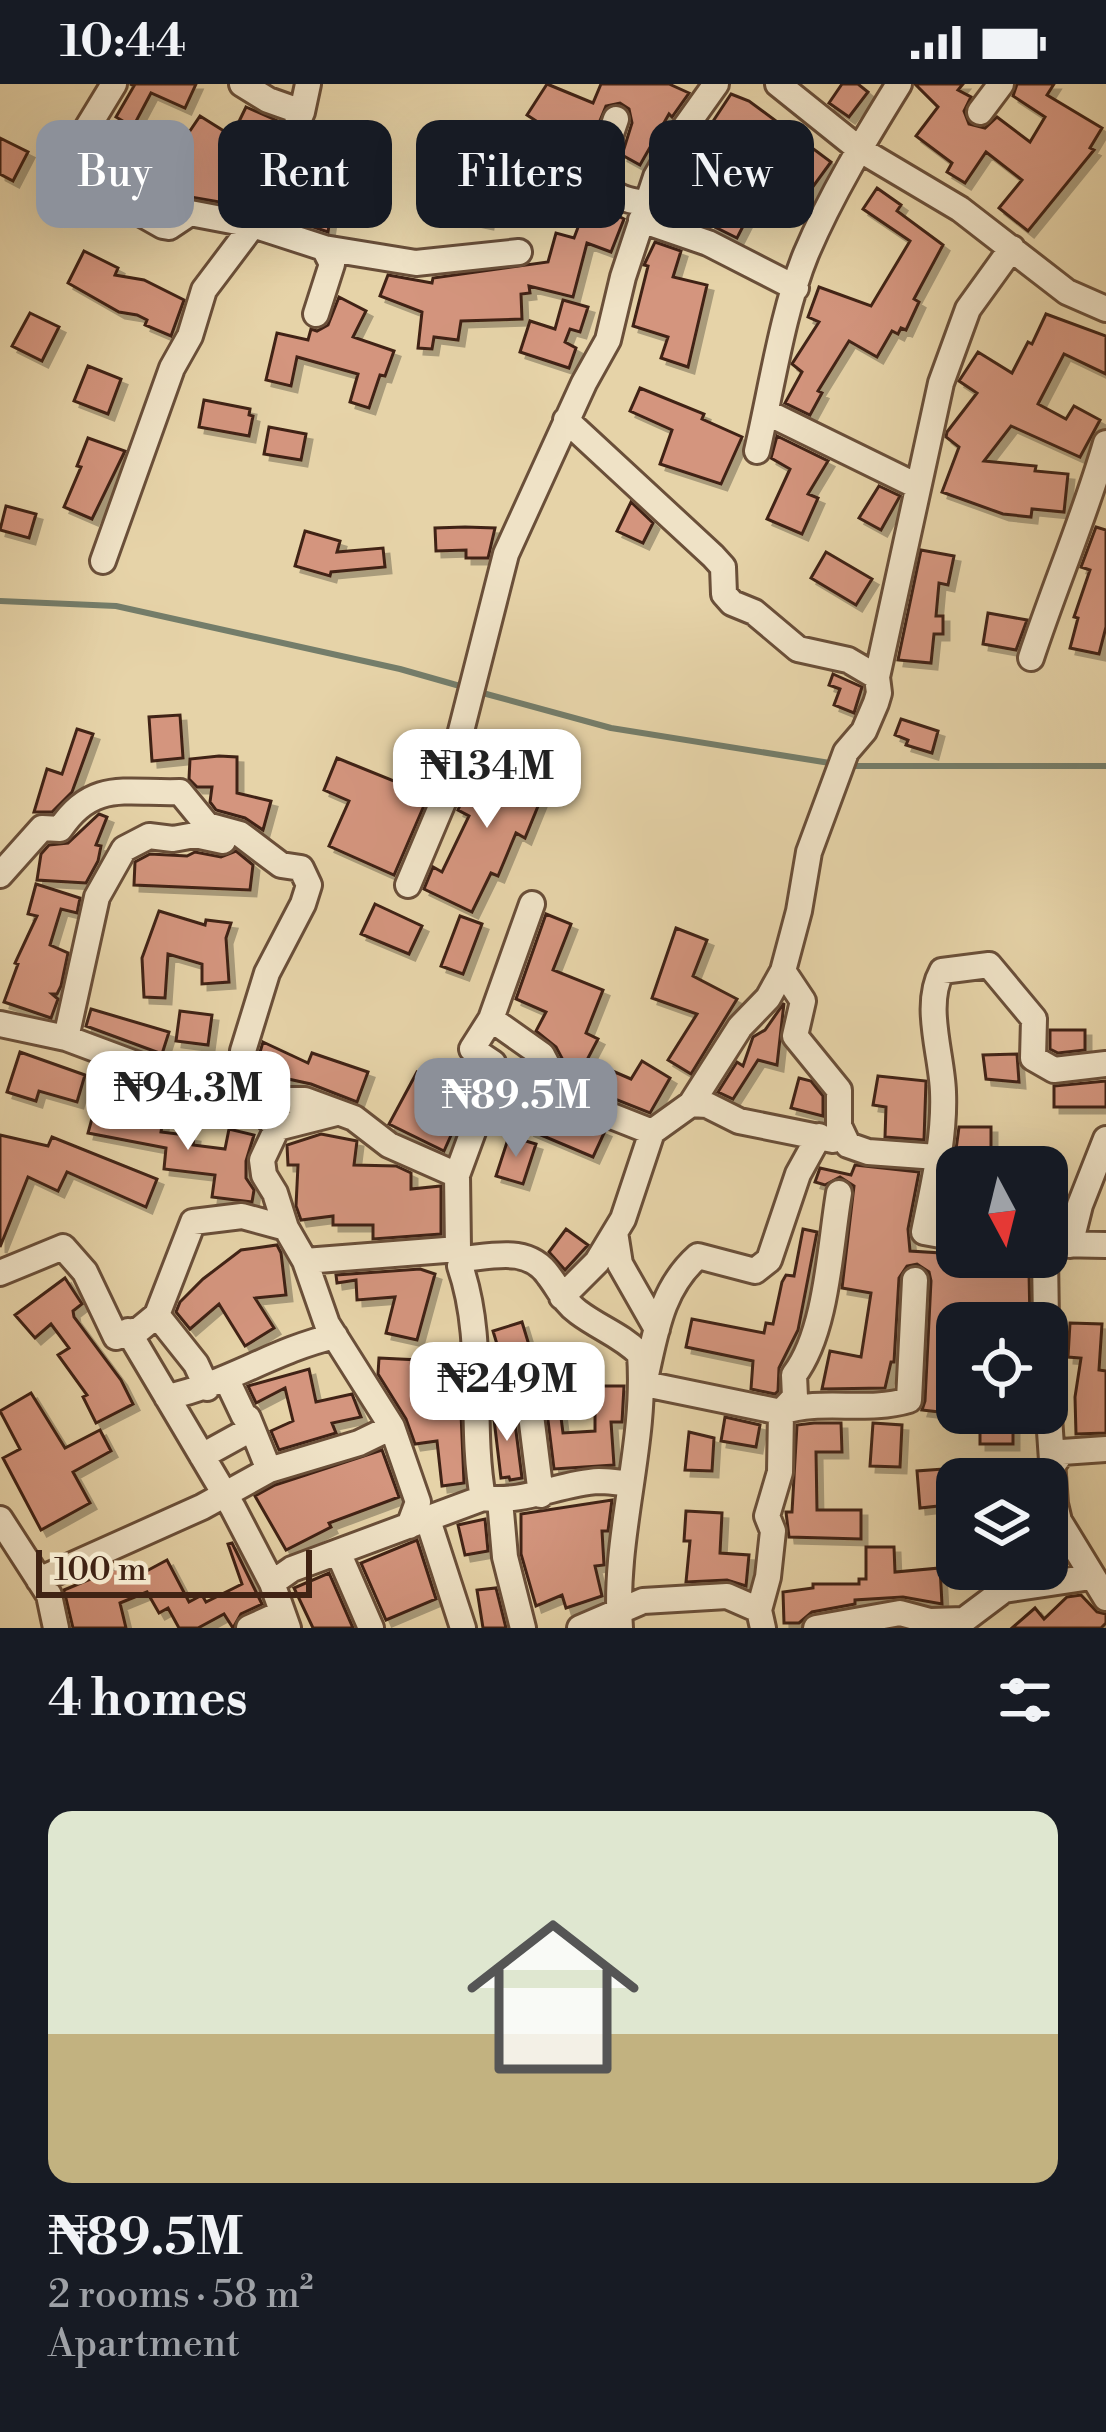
<!DOCTYPE html>
<meta charset="utf-8">
<style>
:root{--surface:#171b24;--page:#242831;--text:#f1f3f6;--muted:#9ea1a6;--accent:#8c9099}
body{margin:0;font-family:"Libre Bodoni",serif;background:var(--page);color:var(--text);height:100vh;display:flex;flex-direction:column;font-size:45px;white-space:nowrap}
*{box-sizing:border-box;margin:0}
p{font-size:39px;color:var(--muted)}
.icon{flex:none;width:66px;height:66px;fill:none;stroke:currentColor;stroke-width:2;stroke-linecap:round;stroke-linejoin:round}
.map{position:relative;height:1544px;overflow:hidden}
.panel{display:flex;flex-direction:column;background:var(--surface);flex:1}
.panel>*{flex:none}
.top-card{position:absolute;left:36px;top:36px;width:1035px;height:108px;display:flex;gap:24px}
.needle{width:78px;rotate:173deg}
.fabs{position:absolute;left:936px;top:1062px;display:grid;gap:24px}
.fabs a{display:grid;place-items:center;width:132px;height:132px;border-radius:24px;background:var(--surface);box-shadow:0 12px 48px #0002;font-size:60px}
.scale{position:absolute;left:36px;bottom:30px;width:276px;box-sizing:border-box;padding-left:12px;border:6px solid #402314;border-top:0;font-size:33px;line-height:42px;white-space:nowrap;color:#402314;-webkit-text-stroke:9px #efe2c6;paint-order:stroke}
.price{position:absolute;translate:-50% -102px;padding:0 27px;border-radius:24px;background:#fff;color:#222;font-size:39px;line-height:78px;filter:drop-shadow(0 3px 6px #0008)}
.price::after{content:'';position:absolute;left:50%;top:72px;width:36px;height:27px;margin-left:-18px;background:inherit;clip-path:polygon(0 0,100% 0,50% 100%)}
.price.selected{background:var(--accent);color:#fff}
ul{padding:0;list-style:none}
li{display:grid;align-content:center;gap:24px;height:636px;padding:0 48px}
li span{display:grid;place-items:center;height:372px;border-radius:24px;color:#555}
li>.icon{margin-inline-start:auto}
span .icon{width:216px;height:216px;fill:#fffc;stroke-width:1}
li b{font-size:51px}
h2{display:flex;justify-content:space-between;align-items:center;height:144px;padding:0 48px;font-size:51px}
.chip{padding:0 42px;border-radius:24px;background:var(--surface);box-shadow:0 12px 48px #0002;font-size:42px;line-height:108px}
.chip.selected{background:var(--accent);color:#fff}
.status{display:flex;justify-content:space-between;align-items:center;height:84px;padding:0 60px;background:var(--surface);direction:ltr}
.status svg{height:33px;fill:currentColor}
.map>svg:first-child{display:block}
</style>
<div class="status"><b>10:44</b><svg viewBox="0 0 49 12"><path d="M0 12V9h3v3zM5 12V6h3v6zM10 12V3h3v9zM15 12V0h3v12zM26 1h20v11H26zM47 4h2v5h-2z"/></svg></div>
<div class="map">
<svg width="1106" height="1544" viewBox="0 0 1106 1544">
<defs>
<filter id="shadow"><feDropShadow dx="6" dy="6" stdDeviation="0" flood-color="#0004"/></filter>
</defs>
<rect width="100%" height="100%" fill="#e6d3a8"/>
<filter id="stains"><feTurbulence type="fractalNoise" baseFrequency=".00167" numOctaves="4"/><feColorMatrix values="0 0 0 0 .2 0 0 0 0 .09 0 0 0 0 .02 0 0 0 .5 -.17"/></filter>
<radialGradient id="worn" r=".72"><stop offset=".6" stop-color="#630" stop-opacity="0"/><stop offset="1" stop-color="#630" stop-opacity=".3"/></radialGradient>
<g fill="none" stroke-linecap="round" stroke-linejoin="round">
<path stroke="#747d6a" stroke-width="6" d="M0,517l116,5 284,63 67,19
M479,608l132,36 225,36
M849,682h257"/>
</g>
<path fill="#d4957e" stroke="#402314" stroke-width="3" filter="url(#shadow)" d="M130,0h66l-11,24 -34,-15 -18,34 -17,-10 18,-31z
M547,0l46,19 8,-19h68l20,9 -17,24 -3,-3 -29,51 -18,-10 10,-32 -3,-14 -9,-6 -14,3 -16,39 -3,26 -23,-10 9,-23 -23,-8 -23,-15z
M842,0h16l10,8 -19,25 -20,-14z
M915,0h48l-5,6 13,7 -7,14 5,13 16,4 12,-11 33,25 15,-25 -32,-21 4,-12h37l-7,11 55,33 -12,20 4,2 -66,81 -29,-23 23,-28 -36,-28 -21,31 -18,-11 5,-9 -36,-27 22,-29z
M731,10l18,7 82,61 -27,37 -25,-19 4,-6 -44,-32 -11,17 -28,-18z
M246,23l34,15 -28,63 -8,-4 -13,23 -40,-7 -25,12 -28,-16 8,-12 4,2 21,-36 6,3 23,-34 32,20z
M0,54l28,14 -15,29 -13,-7z
M466,94l28,5 -7,40 -28,-6z
M727,103l29,14 -19,37 -28,-14z
M877,104l24,17 -4,6 46,34 -29,54 5,3 -13,28 -5,-2 -3,6 -6,-3 -15,26 -28,-16 -31,50 4,2 -12,22 -25,-12 17,-31 -10,-8 27,-42 -11,-5 11,-30 52,19 39,-65 -47,-32z
M299,116l33,5 -4,27 -32,-11z
M588,117l36,18 -13,33 -24,-9 -14,54 -44,-11 1,7 -9,1 1,25 -61,2 -3,19 -24,-3 -2,12 -14,-1 4,-36 -42,-16 8,-21 44,8 1,-5 115,-16 8,-29 18,5z
M655,158l26,9 -8,26 34,8 -19,82 -27,-9 7,-21 -35,-11 15,-60 -4,-1z
M84,167l34,17 -3,7 29,5 40,20 -13,36 -26,-11 2,-5 -10,-5 -18,-3 -51,-29z
M339,213l27,14 -13,26 41,14 -9,25 -5,-1 -11,33 -19,-6 8,-28 -61,-17 -6,29 -25,-6 11,-47 31,7 3,-11 6,2 11,-6z
M563,216l25,7 -8,25 -10,-3 -5,13 11,6 -7,20 -49,-16 10,-31 25,8z
M30,229l29,14 -17,34 -30,-15z
M1046,230l60,22v38l-42,-20 -26,50 28,15 8,-13 26,14 -20,37 -69,-31 -27,35 52,5 -1,5 33,3 -4,38 -32,-3 -1,8 -28,-3 -61,-22 17,-45 -13,-10 1,-5 30,-39 -18,-12 19,-29 34,21 16,-31 4,2z
M88,282l33,13 -13,35 -34,-13z
M640,304l64,26 -2,5 40,18 -21,47 -61,-20 12,-34 -42,-19z
M204,316l46,9 -1,6 4,1 -4,20 -50,-9z
M269,343l37,7 -5,26 -37,-6z
M777,352l51,25 -20,33 10,4 -16,36 -35,-15 23,-50 -19,-11z
M88,354l37,13 -33,68 -28,-12 17,-40 -4,-1z
M879,402l21,10 -19,34 -22,-12z
M631,418l22,21 -10,20 -26,-12z
M6,422l30,8 -7,24 -29,-8z
M465,443l30,1 -7,30h-22v-8l-30,1 -1,-23z
M1096,443l10,3v97l-7,27 -29,-6 8,-30 -4,-1 16,-47 -9,-3z
M305,447l35,10 -3,11 46,-4 2,19 -54,5 -1,4 -35,-10z
M921,466l33,6 -6,29 -9,-2 -3,33h7v18h-9l-3,29 -33,-3z
M826,468l46,27 -16,26 -45,-27z
M988,529l39,7 -11,30 -33,-6z
M833,590l29,13 -8,26 -20,-8 6,-16 -11,-4z
M180,631l3,43 -31,3 -3,-44z
M901,635l37,12 -6,22 -26,-8 2,-5 -13,-5z
M77,645l16,5 -21,58 -20,20h-18l13,-43 15,5z
M219,672l18,1v36l34,8 -8,29 -18,-12 -29,-8 -6,-8 2,-15h-15l-8,-8 1,-20z
M482,673l65,27 -22,54 -9,-5 -18,43 -7,-3 -19,39 -48,-23 9,-22 9,5 27,-56 -11,-6z
M337,674l67,27 -1,3 23,13 -32,74 -65,-29 20,-45 -25,-11z
M99,730l8,3 -11,28 5,1 -3,15 -12,22 -49,-3 4,-26 8,-9 19,-2z
M236,767l17,14 -3,25 -116,-5 1,-23 15,-8 37,2 8,-4 26,5z
M36,800l44,14 -3,15 -16,-4 -11,36 18,8 -7,33 -4,8h-5l6,5 -7,19 -47,-16 14,-38 -3,-1 22,-47 -9,-2z
M375,820l47,22 -13,28 -48,-20z
M159,827l46,14 1,-5 25,3 -5,15 3,44 -27,2v-20l-34,-10 -3,44 -21,-1 -2,-39z
M546,830l25,10 -18,46 50,20 -17,43 12,6 -11,21 44,19 11,-18 28,17 -20,35 -58,-23 4,-9 -31,-17 -9,-17 -20,-16 10,-19 -30,-13z
M460,832l22,8 -19,50 -22,-8z
M676,844l31,12 -14,36 44,23 -46,75 -23,-14 29,-46 -45,-16z
M784,919l-7,62 -19,-5 -25,39 -15,-7 19,-30 6,4 10,-29 12,-7z
M91,925l78,23 -7,22 -76,-28z
M180,927l32,4 -4,30 -32,-4z
M1050,946h35v20l-27,3 -8,-4z
M263,958l45,21 4,-10 56,19 -11,30 -46,-18 -23,-5 -4,5 -13,-7 -8,-8 -3,-17z
M20,968l65,23 -8,27 -38,-11 -3,10 -29,-9z
M1017,970l2,28 -33,-3 -3,-24z
M417,988l52,23 -25,56 -55,-27z
M878,992l48,5 -2,59 -39,-3 1,-30 -13,-2z
M799,994l12,3 12,15v20l-32,-8z
M1106,997v26h-52v-21z
M546,1012l23,21 36,14 -12,26 -64,-27z
M94,1027l53,13 2,-7 14,2 -2,13 33,4 -1,9 32,4 4,-20 25,6 -8,26v17l8,12 -2,12 -40,-5 3,-22 -51,-6 2,-21 -78,-15z
M959,1043h32v31l-36,-1z
M321,1050l36,7 -3,24 42,1 15,7v16l30,-3v48l-68,5v-14h-40v-9l-32,4 -5,-14 2,-41h-10l-1,-20z
M0,1051l48,11 4,-9 105,42 -11,28 -79,-35 -9,19 -30,-14 -28,70z
M509,1052l27,8 -13,40 -27,-8z
M855,1081l64,7 -11,57 2,22 47,3v15l38,1v-8l30,1v9h4l1,51h-73l-5,60 5,1v30l-35,-4 3,-9 6,-120 -2,-9 -12,-8 -10,2 -8,12 -5,84h-3l-6,26 -63,1 8,-38 31,6 10,-64 -29,-5 12,-102 -14,-9 -15,8 -10,-3 5,-14 31,7z
M566,1145l22,16 -23,25 -16,-18z
M803,1145l14,3 -19,98 -19,38 -1,23 -3,3 -24,-5 2,-28 -67,-14 6,-28 72,14 2,-10 7,1 9,-42 4,-7 8,1z
M277,1161l4,8 5,42 -31,3 19,30 -29,18 -26,-42 -29,25 -14,-17 4,-10 23,-23 38,-29z
M420,1185l15,5 -18,66 -31,-7 9,-36 -38,3 -1,-20 -19,3 -1,-8z
M65,1194l17,26 -9,7 1,6 47,63 12,24 -37,19 -13,-26 4,-2 -29,-40 11,-7 -18,-24 -16,14 -20,-23z
M522,1238l10,33 -29,9 -10,-33z
M1070,1239l32,1 -3,46 7,1v62l-30,1 -1,-37 6,-39 -13,-1z
M379,1274l40,2v6l40,1 5,116 -22,3 -5,-45 -22,3 -9,-25 -28,-45z
M309,1285l7,33 36,-8 9,23 -29,6 4,10 -57,17 -8,-19 22,-10 -8,-33 -29,15 -8,-17z
M595,1302h29l-2,36h-11l3,43 -60,4 -9,-73 13,-2 5,39 32,-2z
M31,1309l34,55 35,-18 11,21 -38,21 17,31 -49,27 -38,-72 17,-9 -20,-38z
M513,1324l9,70 -12,2 -1,-3 -8,1 -8,-67z
M980,1331h33v29h-33z
M725,1333l35,8 -4,22 -35,-6z
M814,1339h27l1,29h-26l1,58h44v29l-72,-2 -3,-25h6l5,-87z
M873,1339l29,2 -2,42 -30,-1z
M689,1348l25,6 -2,33 -27,-1z
M382,1366l17,47 -70,26 2,4 -45,23 -31,-54 20,-11z
M957,1384v101h-8l-10,-63 -19,2 -3,-37z
M612,1416l-4,31h-6l2,34 -9,1 7,30 -36,12 -4,-13 -26,11 -15,-52v-40z
M686,1427l36,2 -2,40 29,2 -3,31 -19,-6 -41,2 4,-41h-6z
M485,1435l3,32 -23,4 -7,-30z
M417,1456l19,59 -50,21 -25,-57z
M232,1459l30,61 -21,10 -8,14 -9,-14 -26,14h-19l-11,-20 -9,5 -12,-21 -27,11 6,25h-53l-9,-38 60,-25 6,15 37,-20 22,42 13,-7 4,7 36,-18 -14,-40z
M866,1463h28l1,25 45,-4 2,36 -39,-7 -48,3v4l-43,8 -13,11h-15l-1,-31 30,-4v-4h46v-5h7z
M329,1489l24,55h-40l-19,-40z
M496,1504l10,40h-23l-6,-38z
M1081,1511l16,17 9,2v9l-5,5h-89l23,-20 9,11 23,-22z"/>
<g fill="none" stroke-linecap="round" stroke-linejoin="round">
<defs>
<path id="minor" d="M114,0l-28,46 -15,47 9,8 30,11 53,30 6,1 21,-14 63,12 71,23 8,16 -16,50
M242,0l26,16 34,12
M778,0l81,65 101,60 107,83 39,17
M980,28l21,-28
M616,35c-15,43 -30,80 33,84
M641,136l67,23 88,45
M324,164l92,15 103,-11
M766,328l151,74
M566,336l147,136 10,11 1,27 8,9 22,9 44,37 50,11 29,17
M757,367c14,-60 26,-141 49,-197 25,-59 59,-115 93,-170
M103,477l69,-193 18,-32 14,-46 49,-65 49,-113 6,-28
M1031,574c24,-73 54,-142 75,-215
M0,791l42,-47 18,1c33,-50 68,-35 120,-37l27,33 33,9 41,31 20,3 8,17 -6,19 -36,69 -24,78 5,26 13,13 19,10h25l49,18 35,27 68,30
M408,801l35,-83 63,-248 78,-171 24,-43 15,-63 33,-100 25,-44 35,-49
M783,887l20,30 -8,35 44,54v36l9,19 20,7 69,5
M491,935l51,36 15,29 19,18 76,30
M0,940l66,14 83,31 34,5 21,11 28,5 28,19 17,19 59,-15
M66,954l31,-141 27,-48 25,-13 24,3 22,-4 28,6
M691,1020l16,1 32,16 94,19
M277,1044l-15,32 2,15 11,18 11,35 19,33 22,63 65,103 26,75 -9,24
M615,1148l5,32 37,65
M957,1154l-33,-6c9,-45 21,-94 19,-140 -1,-37 -20,-87 -1,-121l47,-6 45,54 -1,39 21,12 52,-6
M1054,1160l52,1
M1070,1161l10,-40 26,-66
M1045,1173l2,131 8,116 4,17 47,77
M463,1175c31,-3 66,-13 86,17 10,13 15,26 29,36 21,16 43,23 62,42 7,91 -27,182 -20,274
M305,1177l153,-12
M0,1189l63,-26 22,25 31,65 24,-8 17,-14 36,-93 49,-6 44,12
M562,1213l35,-35 26,-43 29,-87 39,-28 49,-77 28,-29 15,-27 16,-60 10,-59 37,-100 18,-21 12,-28 3,-10 -2,-16 64,-294 27,-74 44,-61
M157,1231l39,49 11,24
M128,1247l105,177 39,75 16,45
M646,1291c10,-45 16,-87 52,-119l57,15 14,-11 29,-86 21,-38
M226,1294l18,38 4,2 21,52
M645,1300l136,28c42,-14 85,1 128,-12l6,-120
M167,1313c61,-13 107,-47 168,-61
M529,1315l12,96
M202,1372l49,-27
M1055,1378l7,-10 44,-3
M483,1414c-14,-77 3,-157 -23,-232l3,-7 -5,-10 -1,-74 36,-98v-14l-21,-14 19,-30 41,-115
M500,1416l5,57 18,71
M0,1435l49,76 7,33
M428,1436l35,108
M338,1468l33,76
M39,1496l163,-73 67,-37 90,-27 33,-16
M272,1499l20,-14 191,-71c41,6 76,-15 116,-17 10,0 20,2 30,2
M249,1544l31,-14
M580,1544l63,-27 84,-5 32,14
M763,1544l-4,-18 9,-33 5,-46 -6,-15 13,-44 1,-60 14,-15 -1,-22c33,-43 36,-129 45,-182
M816,1544l84,-15 30,8 34,-1 40,-30 87,-13"/>
</defs>
<use href="#minor" stroke="#6a4f39" stroke-width="30"/>
<use href="#minor" stroke="#efe2c6" stroke-width="24"/>
</g>
<rect width="100%" height="100%" filter="url(#stains)"/>
<rect width="100%" height="100%" fill="url(#worn)"/>
</svg>
<div class="fabs">
<a><svg class="needle" viewBox="-14 -14 28 28"><path d="M0-13l5 13h-10z" fill="#e53935"/><path d="M0 13l5-13h-10z" fill="#9ea1a6"/></svg></a>
<a><svg class="icon" aria-label="locate" viewBox="0 0 24 24"><circle cx="12" cy="12" r="6"/><path d="M12 2v4M12 18v4M2 12h4M18 12h4"/></svg></a>
<a><svg class="icon" aria-label="layers" viewBox="0 0 24 24"><path d="M12 4l9 5-9 5-9-5zM3 14l9 5 9-5"/></svg></a>
</div>
<div class="scale">100 m</div>
<b class="price" style="left:487px;top:747px">₦134M</b>
<b class="price" style="left:188px;top:1069px">₦94.3M</b>
<b class="price selected" style="left:516px;top:1076px">₦89.5M</b>
<b class="price" style="left:507px;top:1360px">₦249M</b>
<div class="top-card">
<a class="chip selected">Buy</a>
<a class="chip">Rent</a>
<a class="chip">Filters</a>
<a class="chip">New</a>
</div>
</div>
<section class="panel">
<h2>4 homes<svg class="icon" aria-label="filters" viewBox="0 0 24 24"><path d="M4 7h16M4 17h16"/><circle cx="9" cy="7" r="2"/><circle cx="15" cy="17" r="2"/></svg></h2>
<ul>
<li><span style="background:linear-gradient(#dfe7d0 60%,#c2b280 0)"><svg class="icon" aria-label="home" viewBox="0 0 24 24"><path d="M3 11l9-7 9 7M6 9v11h12V9"/></svg></span><div><b>₦89.5M</b><p>2 rooms · 58 m²</p><p>Apartment</p></div></li>
</ul>
</section>
